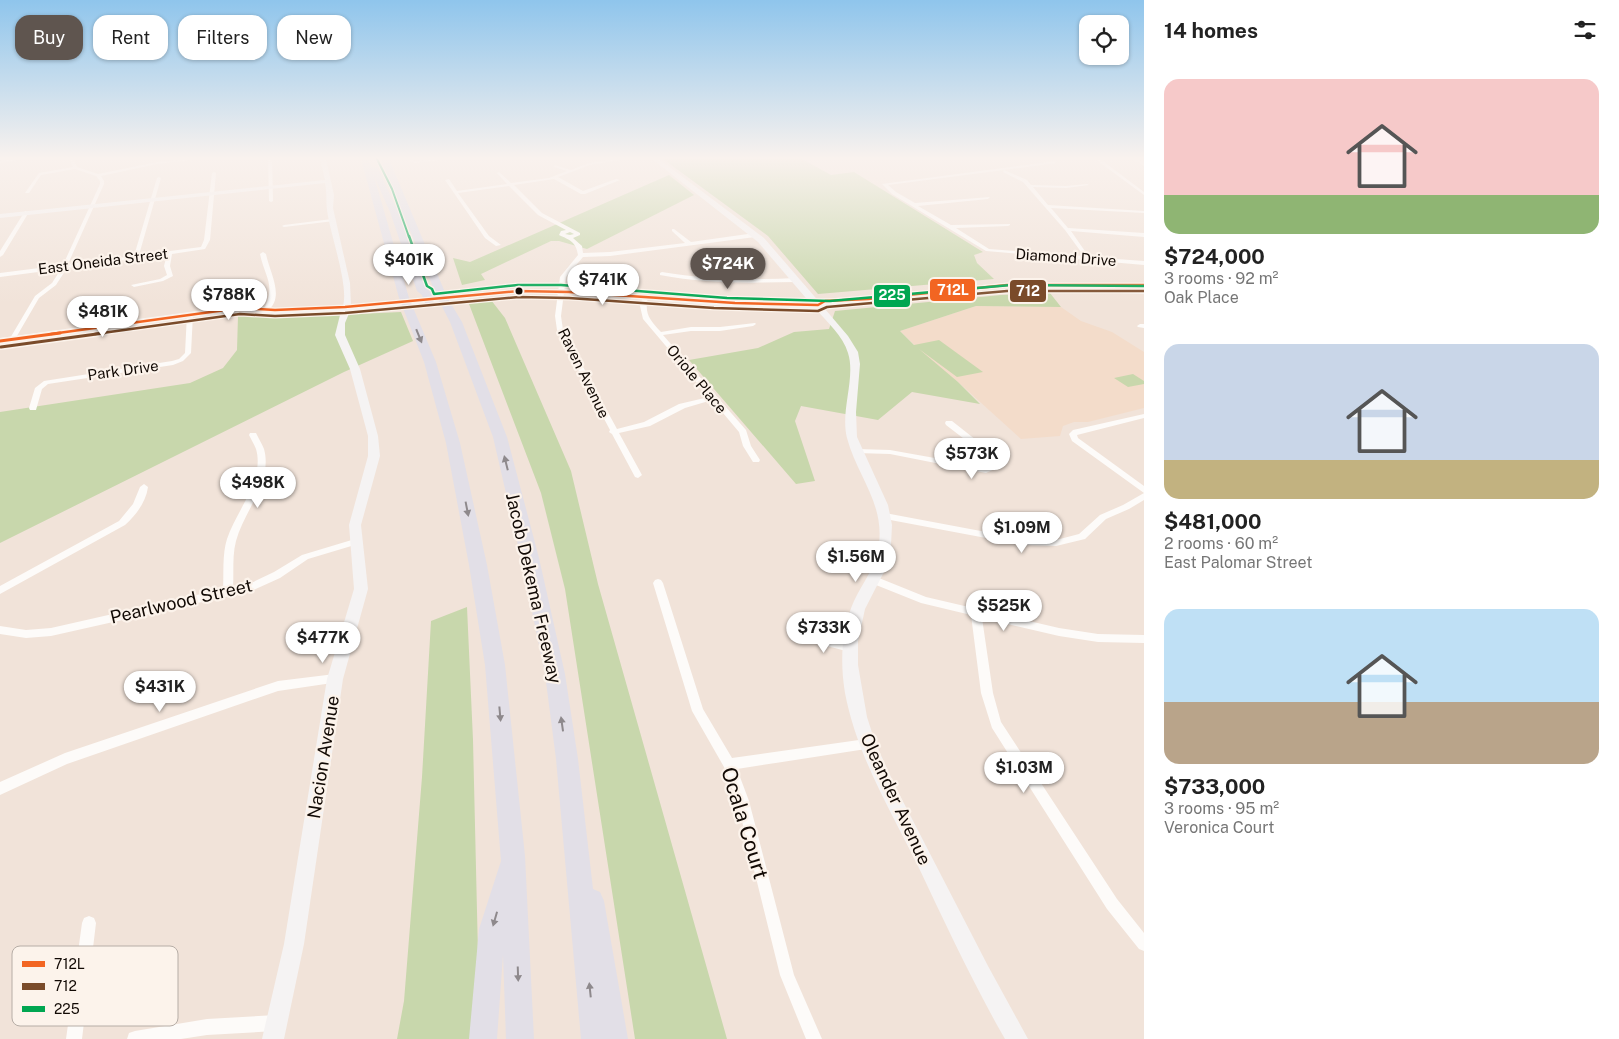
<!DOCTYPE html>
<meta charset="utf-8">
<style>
:root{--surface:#fff;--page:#f2f2f2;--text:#222;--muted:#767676;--accent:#5f554f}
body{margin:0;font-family:"Public Sans",sans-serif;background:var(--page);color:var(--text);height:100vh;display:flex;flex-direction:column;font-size:19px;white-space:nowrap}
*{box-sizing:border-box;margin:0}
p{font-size:16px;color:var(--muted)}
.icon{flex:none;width:28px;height:28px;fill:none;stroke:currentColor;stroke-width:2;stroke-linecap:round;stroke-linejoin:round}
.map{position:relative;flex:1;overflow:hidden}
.sheet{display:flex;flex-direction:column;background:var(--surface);width:475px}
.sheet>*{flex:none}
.top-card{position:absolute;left:15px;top:15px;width:475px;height:45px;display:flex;gap:10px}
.controls{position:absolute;left:1079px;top:15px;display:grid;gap:10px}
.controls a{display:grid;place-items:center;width:50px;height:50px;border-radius:10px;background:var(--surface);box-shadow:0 1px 4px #0004;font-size:25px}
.price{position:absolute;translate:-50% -42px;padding:0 11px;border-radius:18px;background:#fff;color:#222;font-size:16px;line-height:32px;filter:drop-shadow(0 1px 2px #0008)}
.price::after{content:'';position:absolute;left:50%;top:30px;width:15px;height:11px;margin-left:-8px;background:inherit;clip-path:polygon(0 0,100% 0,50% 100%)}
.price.active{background:var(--accent);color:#fff}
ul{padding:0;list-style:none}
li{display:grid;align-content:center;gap:10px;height:265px;padding:0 20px}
li span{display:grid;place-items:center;height:155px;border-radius:15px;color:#555}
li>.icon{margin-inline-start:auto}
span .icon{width:90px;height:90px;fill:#fffc;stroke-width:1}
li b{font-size:21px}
h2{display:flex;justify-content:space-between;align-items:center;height:60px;padding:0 20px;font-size:21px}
.tag{padding:0 18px;border-radius:15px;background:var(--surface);box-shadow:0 1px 4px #0004;font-size:18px;line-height:45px}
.tag.active{background:var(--accent);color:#fff}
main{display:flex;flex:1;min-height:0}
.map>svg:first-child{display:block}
</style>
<main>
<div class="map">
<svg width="1144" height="1039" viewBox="0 0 1144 1039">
<rect width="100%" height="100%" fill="#f1e3d9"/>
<path fill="#f3dcca" d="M976,306l85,1 20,14 31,11 32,20v56l-56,14h-14l-11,4 -3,10 -39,3 -63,-57 -29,-23 -29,-28z"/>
<path fill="#c8d7ac" d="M663,159h139l29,16 23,-3 129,80 -9,3 3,8 17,16 -176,15 -50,-58z
M669,175l25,20 -107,54 -28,-8h-8l-70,33 4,6 -23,5 -9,-27 17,4z
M1050,293l11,14 -85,-1 -76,25 14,14 25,-5 44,32 -26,5 -38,-28 39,33 22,22 -68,-12 -34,28 -77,-14 -6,15 20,60 -19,3 -107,-124 69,-12 36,-16 35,-3 6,-18 166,-16z
M491,300l14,18 66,153 27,113 129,455h-92l-70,-450 -24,-96 -72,-189z
M401,312l12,29 -69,31 -344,171v-131l190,-29 33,-15 14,-18 1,-34h77z
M1133,374l11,7v3l-16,3 -14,-9z
M467,607l6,133 7,299h-83l7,-38 18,-224 9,-156z"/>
<path fill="#a9dff2" d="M18,971l21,2v3l-15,9 -4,-3 -2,3h-5l2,-4 -3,-1v-5z"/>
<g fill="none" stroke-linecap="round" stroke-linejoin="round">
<path fill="#fdfbf9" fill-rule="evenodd" d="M13,159h11l-24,4v-2z
M72,159h4l-2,2 3,6 21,7 59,-12 43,-3 -43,5 -56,12 3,5v3l-36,80 66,-8 23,-78 2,-1 2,1 -22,77 62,-8 3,-7 8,-67 2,-1 2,1 -6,67 -5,9 -33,5 -2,12 3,10 -10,5 -29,6 -3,-2 29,-6 7,-4 -3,-9 3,-12 -100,14 -11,17 -17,13 -25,43h-4l-1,-1 26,-44 17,-13 9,-14 -61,8v-4l63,-8 37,-81v-3l-4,-5 -21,-7 -34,6 -12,18h-4l14,-20 34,-6 -3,-6z
M268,159h4l1,42 -2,1 -2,-1z
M407,159l8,2 37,-2 -38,4z
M616,159h10l-36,6 -32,12 25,14 33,-12 4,1 -35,14h-4l-27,-15 -40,6 28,28 38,20v2l-7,3 9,8 1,7 27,-1 75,-9 -13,-12v-2h2l17,13 64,-9 3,2 -3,2 -145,19 -27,1 -17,20 -5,39 2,14 54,99 27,-7 35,-18 30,-7 -66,-78 -3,-13 3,-10 5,1c-4,17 2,23 13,35l30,-5h29l35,-4 1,1 -3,2 -33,5h-29l-28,4 83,95 5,16 9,14 -1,2h-6l-10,-16 -4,-14 -27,-32 -27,8 -35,18 -31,7 23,42 -4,3 -3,-1 -23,-43 -3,-2 1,-2 -53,-100 -2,-14 5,-39 18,-22c-2,-13 -8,-15 -19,-20l2,-4 5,-1 -28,-15 -29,-29 -51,7 31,43 12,9 -5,1 -11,-8 -40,-58 4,-1 8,12 50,-7 -10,-11 2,-1 12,11 38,-5 18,-7 -13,-4 1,-2 16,5 18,-7zM570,232l4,2 -4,1 -5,-1z
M1095,159h5l44,33v3z
M1055,161l1,2 -52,7 23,10 4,5 35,1 21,-2 2,1 -23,3 -33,-1 15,18 96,6v2l-93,-5 17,20 76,5v4l-73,-6 18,26 55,4v4l-158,-14 -94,-57 -10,-10zM1004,170l-1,2 20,10 42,48 19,26 -95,-7 -33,-21 52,-2 2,-1v-1l-59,1 -33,-19 70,-7 2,-2 -75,6 -19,-11 -8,-7z
M25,211l4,1 -26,43 -3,2v-6z
M332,219h2v2l-50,6 -2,-1 2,-1z
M263,252l3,2c3,17 20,44 1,57l-3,-2c12,-25 1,-31 -4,-55z
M662,272c45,8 89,8 134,6l3,2 -3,2c-45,1 -91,2 -136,-7v-2z
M190,312l3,2 -2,39 -8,8 -10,4 -125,19 -6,5 -6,21h-6l-1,-2 6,-20 9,-7 128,-20 7,-2 6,-6 2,-39z
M1140,324h4v4l-6,-1 -1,-1z
M1144,414v4l-67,17 1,3 66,48v7l-72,-52 -3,-7 4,-4z
M946,421h6l43,34 5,10 -1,2 -13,6 -96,-19 -33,-1 -4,-2 4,-2 33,1 95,17 6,-3 -2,-6 -43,-33 -1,-2z
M250,433h6l1,2c2,4 5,9 7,14 9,32 -20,62 -28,92 -4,15 -2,31 -3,46l16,-3 25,-12 28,-17 53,-16 5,3 -2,2 -50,15 -28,19 -29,13 -200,45 -25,2 -26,-4v-8l26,4 25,-2 172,-39c1,-16 -1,-34 4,-50 9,-28 38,-59 29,-90 -2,-5 -5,-10 -7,-14z
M144,484l4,3c-2,15 -12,28 -23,38l-125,69v-8l119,-65 14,-17 7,-17z
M1144,493v7l-15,9 -23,10 -21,20 -29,7 -32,-1 -139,-26 -4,-3 4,-3 139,26 32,1 23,-6 21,-19 23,-10z
M874,576l52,21 133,31 39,6 46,1v8l-46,-1 -39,-6 -77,-18 11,75 8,29 116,177 27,34v18l-5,-2 -32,-40 -115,-181 -11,-35 -10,-78 -50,-12 -50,-20 -2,-3 2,-3z
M658,579l3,1 2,3 40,126 29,49 134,-19 4,1 2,4 -2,4 -4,1 -129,20 12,32 45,174 28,64h-16l-26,-64 -43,-174 -13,-34 -32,-56 -39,-128 2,-3z
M804,632l46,12 4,1 1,3 -1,3 -4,1 -50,-13 -1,-3 1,-3z
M335,674l4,2 1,3 -1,3 -61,9 -211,73 -67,31v-13l65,-29 213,-72z
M89,916l5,2 2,5 -14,116h-16l16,-116 2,-5z
M276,1015l5,3 3,5 -3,5 -5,3 -69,4 -26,4h-54l2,-6 6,-2 72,-12z"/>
<path fill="#f5f3f3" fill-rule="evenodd" d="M320,159h6l8,36 -1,13 17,75 1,23 168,-17h42l187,13 63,2 -53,-62 -106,-83h7l105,79 57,66 190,-15 85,-1 48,2v4l-48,-2 -85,1 -186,16 23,27 10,16 2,12 -4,48 1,25 31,68 4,20 -1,20 -3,19 -23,45 -7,32v24l9,52 8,25 19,42 94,182 40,73h-23l-8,-14c-28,-51 -53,-104 -78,-157 -28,-57 -62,-112 -74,-175 -5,-31 -4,-63 9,-92 9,-19 22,-34 25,-57 5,-42 -22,-68 -32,-106 -7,-27 9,-60 1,-85 -5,-17 -21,-31 -32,-44l-68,-1 -187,-15h-42l-169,18 -5,12v12l15,34 18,67 2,20 -19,69 7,64 -25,90 -39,265 -20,95h-22l22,-95 43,-265 27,-90 -5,-64 19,-69v-20l-18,-67 -15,-34 6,-24 -66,3 -35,-3 -240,33v-6l240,-33 35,3 68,-2c6,-21 -13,-72 -16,-96 -1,-9 0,-17 -2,-27l-325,35v-4l325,-34z
M1133,159l11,2v5z"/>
<path fill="#e2dfe7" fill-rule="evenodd" d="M361,159h8l2,8 7,1 20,44 29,77 5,4 2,8 -5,3 -4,-1 -3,-8 -5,-4 -27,-79 -16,-36 35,122 27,64 24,81 27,122 18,100 20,191 9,183h-28l-3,-84 -6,84h-28l10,-110 22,-68 -16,-196 -16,-100 -23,-122 -22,-81 -25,-64z
M381,159h8l58,138 15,25 45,115 32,121 26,116 13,85 15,130 7,3 4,9 24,138h-47l-25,-280 -11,-85 -24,-116 -28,-121 -43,-115 -13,-25z"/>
<defs>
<path id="bus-1-far1" d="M51,334l189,-26 35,2 70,-3 174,-16 50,1 166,11 83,2 7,-4 43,-2 139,-14h137"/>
<path id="bus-1" d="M0,341l60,-8"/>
<path id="bus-2-far1" d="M95,334l145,-20 35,2 70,-3 174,-16 50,1 145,10 104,3 9,-4 180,-16h137"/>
<path id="bus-2" d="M1,347l103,-14"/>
<path id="bus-3-far1" d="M377,159l15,30 17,48"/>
<path id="bus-3" d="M409,236l18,50 5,3 2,5 84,-9h43l166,13 103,3 181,-16 133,1"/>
</defs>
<use href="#bus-1-far1" stroke="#fcf3eb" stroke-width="5"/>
<use href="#bus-1" stroke="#fcf3eb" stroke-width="6"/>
<use href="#bus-2-far1" stroke="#fcf3eb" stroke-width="5"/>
<use href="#bus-2" stroke="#fcf3eb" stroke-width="6"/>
<use href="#bus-3-far1" stroke="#fcf3eb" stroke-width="4"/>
<use href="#bus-3" stroke="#fcf3eb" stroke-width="5"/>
<use href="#bus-1-far1" stroke="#f26522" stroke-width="2.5"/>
<use href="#bus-1" stroke="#f26522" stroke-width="3"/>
<use href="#bus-2-far1" stroke="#7a4b2a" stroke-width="2.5"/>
<use href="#bus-2" stroke="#7a4b2a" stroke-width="3"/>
<use href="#bus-3-far1" stroke="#00a651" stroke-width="2"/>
<use href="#bus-3" stroke="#00a651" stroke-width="2.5"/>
</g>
<defs><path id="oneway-solid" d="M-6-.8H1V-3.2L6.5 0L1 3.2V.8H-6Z" transform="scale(1.25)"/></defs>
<g fill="#8e898c">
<use href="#oneway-solid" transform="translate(419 336) rotate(68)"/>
<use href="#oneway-solid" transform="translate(506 463) rotate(-104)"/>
<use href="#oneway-solid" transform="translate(467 509) rotate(79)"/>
<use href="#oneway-solid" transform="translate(500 714) rotate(85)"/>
<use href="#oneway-solid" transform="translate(562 724) rotate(-98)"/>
<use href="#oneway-solid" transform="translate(495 919) rotate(106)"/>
<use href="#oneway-solid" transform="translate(518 974) rotate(88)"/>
<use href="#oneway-solid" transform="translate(590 990) rotate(-96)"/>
</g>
<linearGradient id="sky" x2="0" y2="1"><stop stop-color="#8fc5ec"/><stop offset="0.52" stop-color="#f9f2ee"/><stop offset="1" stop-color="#f9f2ee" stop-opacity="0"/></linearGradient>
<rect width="1144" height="304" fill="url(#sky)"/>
<circle fill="#110904" stroke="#fcf3eb" stroke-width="2" cx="519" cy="291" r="4.5"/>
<g text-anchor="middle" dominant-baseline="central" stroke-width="4.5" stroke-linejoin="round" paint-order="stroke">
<g font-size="15" fill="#110904" stroke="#fcf3eb">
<text transform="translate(1066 257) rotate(4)">Diamond Drive</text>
<text transform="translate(103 261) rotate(-7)">East Oneida Street</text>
<text transform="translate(123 370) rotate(-8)">Park Drive</text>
<text transform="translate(584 373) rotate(64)">Raven Avenue</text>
<text transform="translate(697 379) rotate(50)">Oriole Place</text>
</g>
<g font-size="18" fill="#110904" stroke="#fcf3eb">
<text transform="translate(534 588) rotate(77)">Jacob Dekema Freeway</text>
<text transform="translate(181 601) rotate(-13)">Pearlwood Street</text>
<text transform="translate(323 757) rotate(-81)">Nacion Avenue</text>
<text transform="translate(896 799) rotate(65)">Oleander Avenue</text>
</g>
<g font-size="21" fill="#110904" stroke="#fcf3eb">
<text transform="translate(745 823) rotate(73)">Ocala Court</text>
</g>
</g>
<rect x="12" y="946" width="166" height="80" rx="8" fill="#fcf3eb" stroke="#b6ada6" stroke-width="1"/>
<rect x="22" y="961" width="23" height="6" fill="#f26522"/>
<rect x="22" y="983" width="23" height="7" fill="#7a4b2a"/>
<rect x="22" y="1006" width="23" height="6" fill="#00a651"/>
<g font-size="14" fill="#110904">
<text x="54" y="969">712L</text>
<text x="54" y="991">712</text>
<text x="54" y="1014">225</text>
</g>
<g stroke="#fcf3eb" stroke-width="2">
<rect x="929" y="278" width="47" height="24" rx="5" fill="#f26522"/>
<rect x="1009" y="279" width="38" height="24" rx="5" fill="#7a4b2a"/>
<rect x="873" y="284" width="38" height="24" rx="5" fill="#00a651"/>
</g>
<g font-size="14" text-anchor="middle" font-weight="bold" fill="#fff">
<text x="953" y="295">712L</text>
<text x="1028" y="296">712</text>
<text x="892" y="300">225</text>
</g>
</svg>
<div class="controls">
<a><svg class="icon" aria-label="locate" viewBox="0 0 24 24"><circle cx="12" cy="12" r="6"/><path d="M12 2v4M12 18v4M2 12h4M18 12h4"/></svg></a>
</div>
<b class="price" style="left:409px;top:286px">$401K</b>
<b class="price active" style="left:728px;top:290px">$724K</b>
<b class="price" style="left:603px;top:306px">$741K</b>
<b class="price" style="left:229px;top:321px">$788K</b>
<b class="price" style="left:103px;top:338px">$481K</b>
<b class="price" style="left:972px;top:480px">$573K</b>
<b class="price" style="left:258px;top:509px">$498K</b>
<b class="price" style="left:1022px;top:554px">$1.09M</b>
<b class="price" style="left:856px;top:583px">$1.56M</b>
<b class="price" style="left:1004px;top:632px">$525K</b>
<b class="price" style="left:824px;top:654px">$733K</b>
<b class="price" style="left:323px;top:664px">$477K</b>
<b class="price" style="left:160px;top:713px">$431K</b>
<b class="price" style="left:1024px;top:794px">$1.03M</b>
<div class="top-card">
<a class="tag active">Buy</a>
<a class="tag">Rent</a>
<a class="tag">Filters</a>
<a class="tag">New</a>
</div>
</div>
<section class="sheet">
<h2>14 homes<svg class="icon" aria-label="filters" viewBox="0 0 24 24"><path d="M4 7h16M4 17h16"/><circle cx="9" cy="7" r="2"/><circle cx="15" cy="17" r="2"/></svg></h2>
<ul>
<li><span style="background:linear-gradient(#f6c9c9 75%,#8fb573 0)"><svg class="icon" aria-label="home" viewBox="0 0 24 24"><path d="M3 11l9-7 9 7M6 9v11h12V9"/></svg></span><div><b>$724,000</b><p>3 rooms · 92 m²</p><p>Oak Place</p></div></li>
<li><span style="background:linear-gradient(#c9d6e8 75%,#c2b280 0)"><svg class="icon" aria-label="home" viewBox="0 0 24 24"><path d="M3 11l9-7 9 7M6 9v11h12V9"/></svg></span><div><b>$481,000</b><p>2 rooms · 60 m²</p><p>East Palomar Street</p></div></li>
<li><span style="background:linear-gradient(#bfe0f5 60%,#b9a48a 0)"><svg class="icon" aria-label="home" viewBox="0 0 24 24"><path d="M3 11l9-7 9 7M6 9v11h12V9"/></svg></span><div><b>$733,000</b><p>3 rooms · 95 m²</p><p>Veronica Court</p></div></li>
</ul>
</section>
</main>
